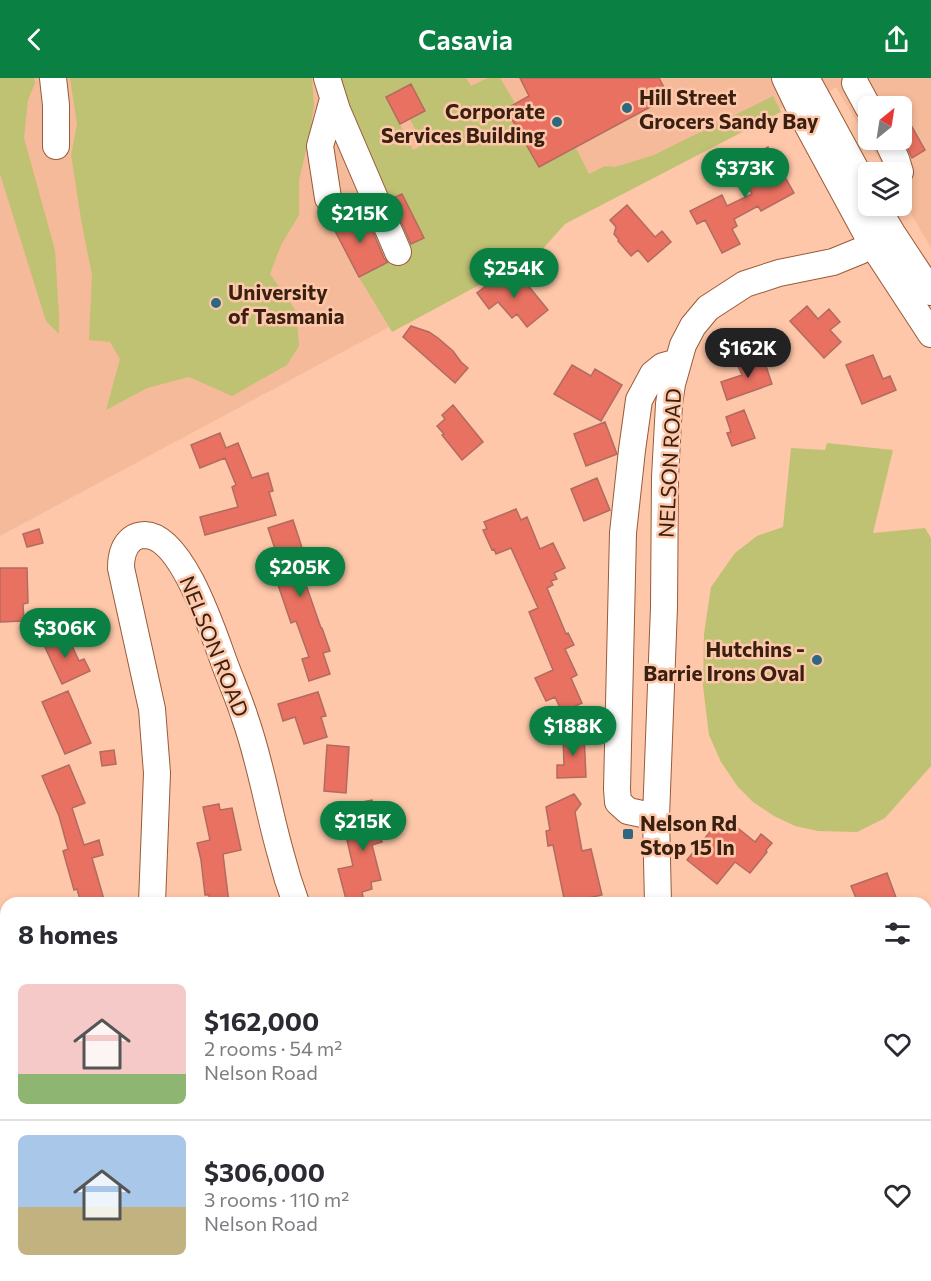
<!DOCTYPE html>
<meta charset="utf-8">
<style>
:root{--surface:#fff;--page:#f7f7f7;--text:#2b2b33;--muted:#7c7c81;--line:#e1e1e2;--accent:#0b8043}
body{margin:0;font-family:Commissioner,sans-serif;background:var(--page);color:var(--text);height:100vh;display:flex;flex-direction:column;font-size:22px;white-space:nowrap}
*{box-sizing:border-box;margin:0}
p{font-size:20px;color:var(--muted)}
.icon{flex:none;width:33px;height:33px;fill:none;stroke:currentColor;stroke-width:2;stroke-linecap:round;stroke-linejoin:round}
.map{position:relative;flex:1;overflow:hidden}
.drawer{position:absolute;left:0px;top:819px;width:932px;height:384px;display:flex;flex-direction:column;background:var(--surface);border-radius:18px 18px 0 0;box-shadow:0 3px 9px #0003}
.drawer>*{flex:none}
.needle{width:39px;rotate:30deg}
.fabs{position:absolute;left:858px;top:18px;display:grid;gap:12px}
.fabs a{display:grid;place-items:center;width:54px;height:54px;border-radius:9px;background:var(--surface);box-shadow:0 3px 9px #0003;font-size:30px}
.price{position:absolute;translate:-50% -51px;padding:0 14px;border-radius:21px;background:var(--accent);color:#fff;font-size:20px;line-height:39px;filter:drop-shadow(0 2px 3px #0008)}
.price::after{content:'';position:absolute;left:50%;top:36px;width:18px;height:14px;margin-left:-9px;background:inherit;clip-path:polygon(0 0,100% 0,50% 100%)}
.price.current{background:#222;color:#fff}
ul{padding:0;list-style:none}
li{display:flex;align-items:center;gap:18px;height:150px;padding:0 18px}
li+li{border-top:2px solid var(--line)}
li span{display:grid;place-items:center;flex:none;width:168px;height:120px;border-radius:9px;color:#555}
li>.icon{margin-inline-start:auto}
span .icon{width:72px;height:72px;fill:#fffc;stroke-width:1}
li b{font-size:26px}
h2{display:flex;justify-content:space-between;align-items:center;height:72px;padding:0 18px;font-size:26px}
header{display:flex;justify-content:space-between;align-items:center;height:78px;padding:0 18px;background:var(--accent);color:#fff;font-size:27px;font-weight:600}
.map>svg:first-child{display:block}
</style>
<header><svg class="icon" aria-label="back" viewBox="0 0 24 24"><path d="M15 5l-7 7 7 7"/></svg>Casavia<svg class="icon" aria-label="share" viewBox="0 0 24 24"><path d="M12 15V3M7 8l5-5 5 5M5 13v7h14v-7"/></svg></header>
<div class="map">
<svg width="931" height="1203" viewBox="0 0 931 1203">
<rect width="100%" height="100%" fill="#fec7a9"/>
<path fill="#f5ba99" fill-rule="evenodd" d="M0,0h931v170l-29,-50v-26h-15l-51,-85 -43,28 -8,-9 -224,109 -14,27 -547,294zM868,28h34v34h-34z"/>
<path fill="#bfc173" fill-rule="evenodd" d="M0,0h34l1,5 -7,17 -4,38 31,112 4,65v19l-13,-13 -46,-147z
M70,0h242l2,27 -5,33 -10,42v35l-18,30 -11,29 26,37 3,35 -12,19 -55,31 -43,-19 -42,11 -41,22 14,-51 -10,-17 -21,-2 3,-65 -10,-50 -11,-70 6,-31z
M340,0h126l5,8 17,-8h12l15,25 -9,6 33,58 37,-19 13,26 16,-8 10,1 39,-12 119,-59 8,16 -216,112 -25,28 -148,80 -33,-55 32,-17 15,-13 18,-10 -22,-43 -18,9zM411,6l14,27 -15,8 13,26 -10,5 -27,-53z
M827,365l66,7 -20,83 52,-5 6,10v228l-46,52 -28,14 -39,-1 -23,-5 -21,-10 -21,-14 -15,-15 -17,-25 -12,-27 -6,-49 1,-52 7,-47 24,-34 22,-17 26,-9 8,-79 34,2z"/>
<path fill="#e87161" stroke="#b26b60" stroke-width="1.5" d="M520,0h139l10,19 -130,70 -33,-58 23,-13z
M411,6l14,27 -25,13 -14,-27z
M902,31l23,41 -13,8 -10,-22z
M768,69l26,46 -33,18 -3,-5 -24,13 3,7 -5,3 8,15 -18,9 -17,-33 -8,4 -7,-13 32,-16 5,11 25,-12 -7,-12 7,-4 -9,-17z
M402,116l22,44 -13,6 -20,-45z
M627,127l28,32 7,-6 9,11 -23,20 -10,-12 -7,6 -13,-15 1,-1 -5,-6 2,-7 -6,-7z
M364,133l20,47 4,4 -29,15 -26,-50z
M517,194l31,38 -21,17 -10,-13 -5,4 -14,-16 -9,7 -12,-16 18,-14 5,6z
M807,228l11,13 11,-10 11,13 -10,8 11,12 -17,16 -34,-37z
M411,248l18,6 9,6 15,13 8,11 7,6 -13,15 -52,-46z
M873,277l10,24 7,-3 6,14 -34,14 -16,-39z
M763,279l9,27 -45,16 -6,-18 21,-7 -4,-9z
M572,287l19,11 4,-7 27,16 -21,36 -47,-27z
M453,327l30,37 -21,18 -20,-25 2,-1 -7,-8 8,-7 -3,-4z
M744,332l11,28 -23,8 -5,-13 4,-1 -5,-15z
M605,344l12,32 -31,12 -12,-32z
M220,355l6,15 12,-5 14,35 16,-5 5,18 -4,1 7,23 -71,20 -5,-18 38,-10 -6,-20 4,-2 -11,-27 -25,10 -9,-23z
M597,400l13,32 -26,11 -13,-32z
M516,431l5,11 6,-3 13,32 13,-6 12,25 -11,5 3,6 -6,2 2,4 -6,3 19,46 2,-1 6,12 -9,4 12,26 -6,3 11,25 -20,9 -7,-15 -9,4 -11,-23 18,-8 -24,-58 9,-4 -27,-60 -15,6 -2,-5 -2,1 -9,-20 4,-1 -3,-7z
M293,442l13,40 -8,2 23,66h1l8,23 -7,2 7,21 -21,7 -7,-22 7,-2 -13,-36 -5,2 -14,-41 8,-3 -17,-51z
M39,451l4,14 -16,4 -4,-13z
M0,490h27l1,35 -5,1 1,17 -24,1z
M66,555l13,28 5,-2 6,12 -28,13 -19,-41z
M68,613l23,52 -26,11 -23,-52z
M318,614l8,24 -5,1 6,20 -23,7 -9,-27 -12,4 -5,-17z
M584,656l2,43 -29,1v-13h7l-1,-30z
M327,667l22,2 -3,46 -22,-2z
M114,672l2,14 -14,2 -2,-14z
M69,687l16,38 -13,5 12,37 15,-5 4,15 -11,3 13,45h-24l-4,-14 -3,1 -11,-39 5,-2 -9,-33 -17,-40z
M574,716l7,10 -6,8 7,39 9,-2 11,46 -37,8 -12,-58 -5,1 -2,-15 4,-1 -4,-23z
M372,722l4,16 9,-2 3,14 -9,2 3,12 -10,3 9,35 -10,2 1,7 -10,3 2,9 -17,2 -9,-34 15,-3 -6,-26 12,-3 -8,-33z
M219,726l1,6 12,-2 9,42 -18,4 6,49h-19l-1,-8h-4l-4,-35 -4,-17 13,-3 -7,-33z
M723,738l32,26 6,-8 11,9 -6,7 1,2 -17,21 -15,-11 -18,22 -30,-24z
M887,795l11,30h-40l-7,-17z"/>
<g fill="none" stroke-linecap="round" stroke-linejoin="round">
<defs>
<path id="minor" d="M53,0l3,27v41
M327,0l10,32 61,142
M785,0l22,46 65,120 59,90
M806,0l62,114
M855,5l13,24
M887,62l9,19 4,13
M328,120l-8,-52 13,-47
M876,128l16,27 39,59
M656,739l-28,-6 -10,-9 -1,-13 6,-256 9,-83 7,-50 14,-26 10,-8 15,-4
M152,825l5,-130 -5,-64 -31,-141c0,-12 2,-22 11,-29 4,-3 8,-4 13,-4 37,1 68,97 79,127 7,19 15,37 21,56 16,45 23,92 36,137 4,16 9,32 15,48
M658,825l-2,-86 8,-210 1,-130 4,-73 3,-20 11,-39 10,-19 15,-18 37,-24 34,-11 54,-11 27,-11 32,-18
M926,1036l5,4
M0,1078l6,14
M926,1104l5,-9
M54,1197l3,6
M176,1197l1,6
M472,1197l2,6
M605,1203l2,-6
M858,1203l4,-6"/>
</defs>
<use href="#minor" stroke="#985b39" stroke-width="28"/>
<use href="#minor" stroke="#fff" stroke-width="26"/>
</g>
<g fill="#2d6780" stroke="#fec7a9" stroke-width="2">
<circle cx="627" cy="30" r="6"/>
<circle cx="557" cy="44" r="6"/>
<circle cx="216" cy="225" r="6"/>
<circle cx="817" cy="582" r="6"/>
<rect x="622" y="750" width="12" height="12" rx="3"/>
</g>
<g text-anchor="middle" dominant-baseline="central" stroke-width="5" stroke-linejoin="round" paint-order="stroke">
<g font-size="21" font-weight="bold" fill="#392011" stroke="#fec7a9" text-anchor="start">
<text x="639" y="18">Hill Street<tspan x="639" dy="24">Grocers Sandy Bay</tspan></text>
<text x="545" y="32" text-anchor="end">Corporate<tspan x="545" dy="24">Services Building</tspan></text>
<text x="228" y="213">University<tspan x="228" dy="24">of Tasmania</tspan></text>
<text x="805" y="570" text-anchor="end">Hutchins -<tspan x="805" dy="24">Barrie Irons Oval</tspan></text>
<text x="640" y="744">Nelson Rd<tspan x="640" dy="24">Stop 15 In</tspan></text>
</g>
<g font-size="21" fill="#392011" stroke="#fec7a9">
<text transform="translate(669 385) rotate(-87)">NELSON ROAD</text>
<text transform="translate(215 568) rotate(68)">NELSON ROAD</text>
</g>
</g>
</svg>
<div class="fabs">
<a><svg class="needle" viewBox="-14 -14 28 28"><path d="M0-13l5 13h-10z" fill="#e53935"/><path d="M0 13l5-13h-10z" fill="#7c7c81"/></svg></a>
<a><svg class="icon" aria-label="layers" viewBox="0 0 24 24"><path d="M12 4l9 5-9 5-9-5zM3 14l9 5 9-5"/></svg></a>
</div>
<b class="price" style="left:745px;top:121px">$373K</b>
<b class="price" style="left:360px;top:166px">$215K</b>
<b class="price" style="left:514px;top:221px">$254K</b>
<b class="price current" style="left:748px;top:301px">$162K</b>
<b class="price" style="left:300px;top:520px">$205K</b>
<b class="price" style="left:65px;top:581px">$306K</b>
<b class="price" style="left:573px;top:679px">$188K</b>
<b class="price" style="left:363px;top:774px">$215K</b>
<section class="drawer">
<h2>8 homes<svg class="icon" aria-label="filters" viewBox="0 0 24 24"><path d="M4 7h16M4 17h16"/><circle cx="9" cy="7" r="2"/><circle cx="15" cy="17" r="2"/></svg></h2>
<ul>
<li><span style="background:linear-gradient(#f6c9c9 75%,#8fb573 0)"><svg class="icon" aria-label="home" viewBox="0 0 24 24"><path d="M3 11l9-7 9 7M6 9v11h12V9"/></svg></span><div><b>$162,000</b><p>2 rooms · 54 m²</p><p>Nelson Road</p></div><svg class="icon" aria-label="heart" viewBox="0 0 24 24"><path d="M12 20l-8-8c-3-5 5-10 8-4 3-6 11-1 8 4z"/></svg></li>
<li><span style="background:linear-gradient(#a9c7e8 60%,#c2b280 0)"><svg class="icon" aria-label="home" viewBox="0 0 24 24"><path d="M3 11l9-7 9 7M6 9v11h12V9"/></svg></span><div><b>$306,000</b><p>3 rooms · 110 m²</p><p>Nelson Road</p></div><svg class="icon" aria-label="heart" viewBox="0 0 24 24"><path d="M12 20l-8-8c-3-5 5-10 8-4 3-6 11-1 8 4z"/></svg></li>
</ul>
</section>
</div>
